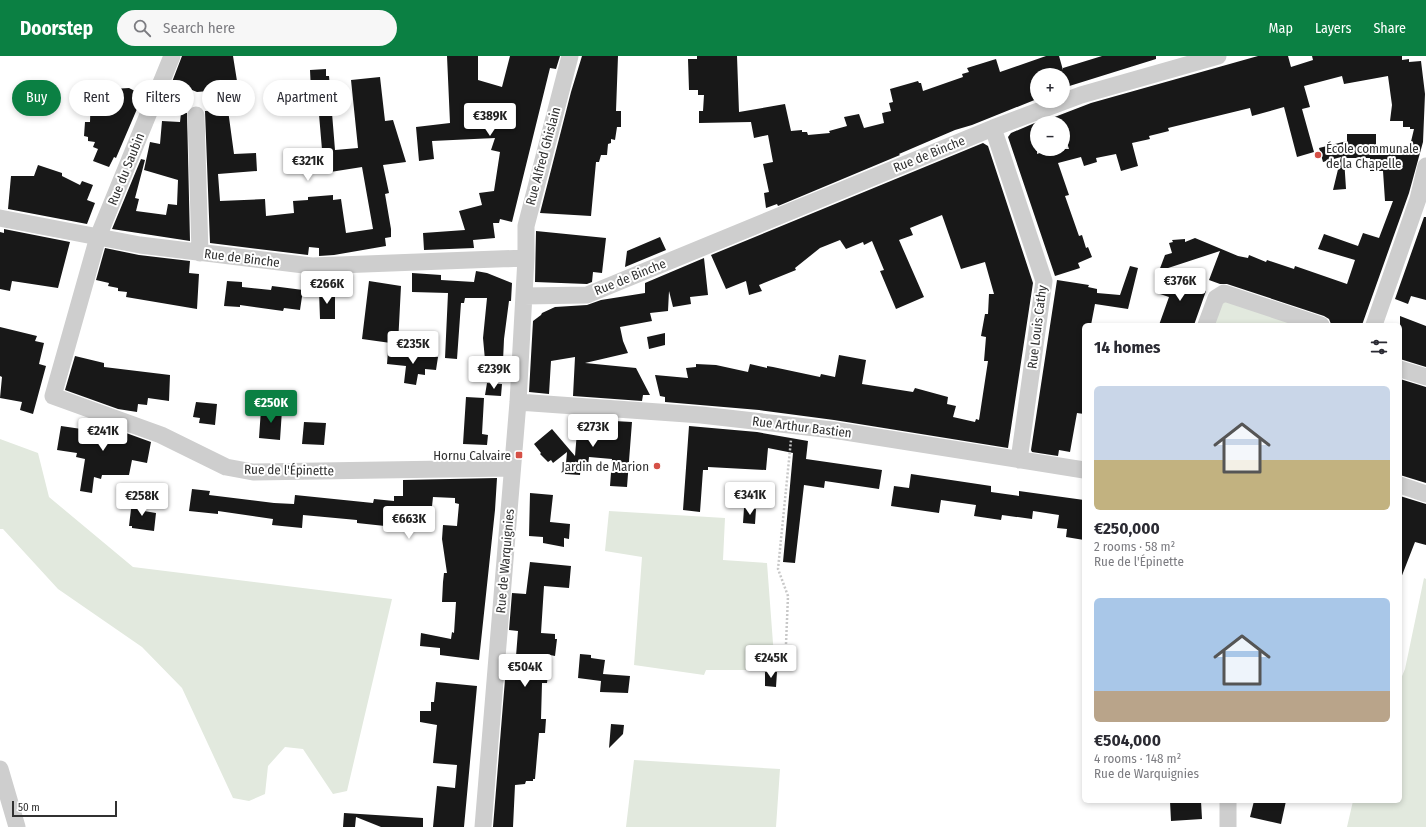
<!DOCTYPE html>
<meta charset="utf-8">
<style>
:root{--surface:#fff;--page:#f7f7f7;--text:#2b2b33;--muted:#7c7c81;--accent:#0b8043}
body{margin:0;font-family:"Fira Sans Condensed",sans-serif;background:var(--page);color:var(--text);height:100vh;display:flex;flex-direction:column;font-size:15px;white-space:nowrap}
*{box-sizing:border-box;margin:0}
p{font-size:13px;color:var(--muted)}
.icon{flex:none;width:22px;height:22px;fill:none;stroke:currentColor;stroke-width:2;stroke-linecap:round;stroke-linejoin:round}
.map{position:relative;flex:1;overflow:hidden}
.drawer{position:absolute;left:1082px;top:267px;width:320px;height:480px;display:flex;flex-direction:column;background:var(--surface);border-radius:6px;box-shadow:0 2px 6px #0003}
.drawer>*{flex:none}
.top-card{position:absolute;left:12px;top:24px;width:380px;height:36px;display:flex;gap:8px}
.fabs{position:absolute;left:1030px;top:12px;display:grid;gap:8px}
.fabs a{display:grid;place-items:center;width:40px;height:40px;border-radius:50%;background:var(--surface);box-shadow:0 2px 6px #0003;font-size:20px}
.scale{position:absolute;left:12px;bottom:10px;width:105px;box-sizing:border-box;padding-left:4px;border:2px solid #313131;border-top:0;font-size:11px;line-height:14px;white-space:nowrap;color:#313131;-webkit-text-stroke:3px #fff;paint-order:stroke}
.price{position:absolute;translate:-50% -34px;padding:0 9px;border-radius:4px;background:#fff;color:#222;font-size:13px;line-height:26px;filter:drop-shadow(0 1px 2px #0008)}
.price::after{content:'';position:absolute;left:50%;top:24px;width:12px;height:9px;margin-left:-6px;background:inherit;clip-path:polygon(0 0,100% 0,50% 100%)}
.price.current{background:var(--accent);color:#fff}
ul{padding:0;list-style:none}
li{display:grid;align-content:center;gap:8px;height:212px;padding:0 12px}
li span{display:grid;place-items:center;height:124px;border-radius:6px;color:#555}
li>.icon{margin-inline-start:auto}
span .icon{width:72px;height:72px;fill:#fffc;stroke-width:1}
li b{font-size:17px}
h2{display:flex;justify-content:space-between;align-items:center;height:48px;padding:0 12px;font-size:17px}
.tag{padding:0 14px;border-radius:18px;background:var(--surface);box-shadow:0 2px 6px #0003;font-size:14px;line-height:36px}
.tag.current{background:var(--accent);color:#fff}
header{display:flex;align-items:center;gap:24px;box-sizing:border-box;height:56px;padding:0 20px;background:var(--accent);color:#fff}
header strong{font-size:19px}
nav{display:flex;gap:22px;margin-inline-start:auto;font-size:14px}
.search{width:280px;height:36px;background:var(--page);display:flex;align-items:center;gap:10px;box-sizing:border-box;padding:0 14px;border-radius:22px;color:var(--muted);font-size:15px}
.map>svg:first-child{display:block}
</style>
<header>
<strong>Doorstep</strong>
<div class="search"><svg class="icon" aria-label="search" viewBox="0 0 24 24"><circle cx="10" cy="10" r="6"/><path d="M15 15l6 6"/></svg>Search here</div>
<nav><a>Map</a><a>Layers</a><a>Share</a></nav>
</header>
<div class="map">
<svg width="1426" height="771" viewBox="0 0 1426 771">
<rect width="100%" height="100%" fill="#fff"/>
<path fill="#e2e9de" d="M1216,242l105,27h-115z
M0,383l38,14 11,44 84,70 259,32 -45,192 -14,3 -30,-45 -18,-2 -17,19 -3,28 -16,7 -16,-3 -51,-110 -40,-41 -84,-58 -55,-60h-3z
M609,455l116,7 -2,42 44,3 8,107h-69l-2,5 -70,-10 8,-108 -37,-6z
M1424,522l2,1v248h-79l6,-26h47v-120l5,-12z
M634,704l146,9 -4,58h-150z"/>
<path fill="#181818" d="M182,0h51l4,25 -18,3 1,6 -23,2 -25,-10z
M447,0h31v24l24,7 8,-31h50l-4,13 -6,-1 -38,154 -12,-3 -1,4h-6l2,15 -22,2 1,8 -50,2 -1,-17 42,-3 -6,-19 23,-6 -3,-12 15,-2 6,-39 -9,-2 4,-12 -63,3 2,18 -15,2 -3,-34 34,-4z
M582,0h36l-2,55h5v16h-4l-2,13 -4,-1v4l-3,1 -1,11h-6l-2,7h-3l-5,54 -51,-3 31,-121z
M697,0h40l2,56 46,-8 6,27 11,-1v2h5l1,3 22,-2 -1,-2 18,-5 -3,-9 15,-3 5,14 20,-5 -2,-10 9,-2 -2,-8 4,-1 -3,-13 28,-8 1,2h2l2,8 40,-14 -1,-3 7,-2 -2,-4 29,-9 4,13 46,-16h13l4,14v-2l39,-12h54v3l-93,29v-13h-26v24l-65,26 -17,5 -56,24 1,1 -122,51 -1,-2 -11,4 -2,-15 5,-1 -6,-28 10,-2 -5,-27 -14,3 -3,-16 -52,1v-12h4l1,-16h-6v-5h-9l-1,-31h9z
M1258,0h30l3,11 22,-7 -1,-4h90v4l7,-1v3l12,-1 4,33 -2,48 -14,51 -47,132h-27l-4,-1 -2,-5 -5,-3 -97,-32h-7l-11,-4 11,-29 -61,20 6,-16 7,-2 -3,-10 4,-1 -1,-2 13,-1v3l10,-4 43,18 10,2 1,-3 17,7 1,-2 27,9 1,-3 52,18 8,-24 -37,-11 6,-15 34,12 5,-13 16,5 14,-37h-8l-2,-30h-13v-13h-26l2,31 -13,1 8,-33 -18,5 -4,-14 28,-7v-7h29v16h33l5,-21h-4v-2h-7v-6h-13l2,-16 -4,-29 -44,8 -2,-8 -38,10 6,21 -8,2 12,43 -17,5 -13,-50 -32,9 -2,-8 -82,20 1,3 -20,5 1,3 -18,4 6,23 -17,5 -5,-17 -20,4 1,4 -13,4 -3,-9 -23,6 11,32 -4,1 14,40 3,-1 4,13 2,-1 4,10 -14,6 2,5 -25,8 -47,-139 3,-4 26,-11v32l14,-5h18l-6,-19v-7h-24l52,-20z
M326,13v7h3l6,74 23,-2 -7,-68 29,-3 5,44 8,-1 13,42 -23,3 6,28 -4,1 6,35v8l-6,1 1,8 -52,9 -15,1v-8l-10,-1 -1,8 -98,-12 -5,-132 23,-1 6,44 22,-1 1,18 -39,3 2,27 45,-2 1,17 28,-3 -1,-12 15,-1v-3l25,-2v5l8,-1 5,34 27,-4 -11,-62 -38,6 -7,-82h-6l-1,-21z
M129,32l14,7 -27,63 -2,-1 -5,10 -16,-6 5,-12 -5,-2 2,-5 -7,-1v-4l-4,-1 1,-14h5l1,-31h21v-2z
M181,57h6l3,128 -78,-12 29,-70 4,1 -10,38 4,1 -3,12 30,4 2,-11 9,1 1,-25 -34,-10 6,-28 10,2 2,-23 18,1z
M983,87l5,3 45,137 -25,165 -174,-28 -75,-10 -94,-8v-5l-5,-1 -5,-21 33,3 -2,-10 10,-1v-3l20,1 32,7 2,-8 17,4v-2l6,1 47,10 1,-3 14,3 4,-22 27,5 -4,24 51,8 2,-4 33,9 -1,7 9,2 -3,11 22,5 1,-3 3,1 9,-59h-4l2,-24 -5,-1 4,-22h3l1,-20h5l-9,-32 -24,7 -19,-54 -32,13 3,7 -14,5 25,57 -28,12 -16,-38 4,-1 -12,-29 -8,4 -1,-3 -17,7 -6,-9 -20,8 -25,20 1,2 -37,15 3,6 -13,4 -3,-14 -20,8 -15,-34z
M38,109l24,8v3l18,9 2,-4 11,4 -6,15 8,3 -8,21 -79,-15 3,-33h23z
M1424,161h2v83l-15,-4 -3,8 -13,-5z
M4,173l66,13 -12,46 -46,-7 -2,10 -10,-2v-57l4,1z
M536,175l70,7 -4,35 -9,-1 -1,10 -5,2 -52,-2z
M660,181l6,13 -41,17 2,-16z
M105,192l34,7 51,6 -1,12 10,1 -2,35 -71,-12 1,-5 -9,-1v-3l-10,-2 1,-3 -13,-3z
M704,202l4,37 -18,2 1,7 -18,3 -4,-16 -1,20 -18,2 2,8 -32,6 3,14 5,12 -43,10 51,5 14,27h-7l-1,6 -69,-5 2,-39 -24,4 -2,33 -20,-2 4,-71 8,-6 1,-2 13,-6 32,-2 14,-5 44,-7v-10z
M1130,210l8,2 -10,41 -33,-5 -4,21h-7v89l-7,-1 -7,39 -11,-2 -1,6 -26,-4 -1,-2 26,-170 32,5 -1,2 9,2v4l23,2z
M476,215l11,2 25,10 -1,18h-2l-5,38 -1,22 -18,-1 -2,-22 4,-40h-22l-1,5h-3l-4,56 -12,-1 3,-65 -36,-1v-19l29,2v5l33,2z
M1164,219l42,16 -12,34h-35l10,-28 -12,-4z
M227,225l15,1v5l29,3 1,-4 31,4 -3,20 -16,-2 -1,3 -43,-6v2l-16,-1z
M369,225l32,5 -3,58 -36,-5z
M319,235h16v28h-15z
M1400,260l26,10v41l-26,-8z
M0,271l37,9 -2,5 9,2 -5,21 7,2 -13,48 -13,-4 2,-8 -22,-4 2,-21 -2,-1z
M665,277v12l-16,4 -2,-12z
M388,295l50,6 -2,13 -11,-1v6l-7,-1 -2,11 -12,-2 2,-17 -19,-2z
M75,300l29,7v4l66,8 -1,26 -21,-3 -1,7 -9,-1 -1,8 -19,-3 -53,-19z
M1400,323l26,8v96l-26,-8z
M487,327l15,1 -1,12 -16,-1z
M466,341l18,1 -2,36 6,1 -1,10 -24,-1z
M196,346l21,2 -2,21 -16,-2 1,-5 -7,-1z
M261,353l21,1 -2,30 -21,-2z
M578,363l54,3 -5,65 -17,-1 2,-27 -23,-2 -1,9h-7l-1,9 -15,-1 2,-22 -14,11 -2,-3 -3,2 -8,-8 1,-1 -7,-9 18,-15 23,27z
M304,366l22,1 -2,22 -22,-1z
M104,369l47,17 -4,21 -15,-3 -3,15h-27l-1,4 -7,-2 -2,16 -12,-2 5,-32 -9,-2 1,-4 -20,-3 4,-24 41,6z
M689,370l68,6 51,9 -2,18 76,11 -3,19 -54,-8 -1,7 -20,-3 -9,78 -12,-1 10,-109 -25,-5 -2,22 -58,-3v3h-5l-3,42 -17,-2z
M911,418l80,12v6l28,4v-5l65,9v40l-18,-3 1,-8 -10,-1 2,-13 -26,-4 -1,8 -30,-4 -1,5 -27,-4 2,-11 -35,-5 -2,13 -48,-7 3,-20 15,2z
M497,422l-2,32 -16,150 -39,-5v-7l-20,-2 1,-13 30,6 1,-7 2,1 2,-31h-14l1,-20 1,-9h3l-5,-34 1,-14 14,1 2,-22 -4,-1v-5l-22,-1 -2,19 -45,-3 -1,13 -28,-3v-3l-54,-5 -1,13 -30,-3 1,-6 -55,-8v3l-29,-3 3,-22 18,2 -1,4 65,8 20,1 1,-9 78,8 1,-4 20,2v-5h9v-16z
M530,437l23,2 -3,27 20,2 -1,15 -5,-1v9l-21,-4v-6l-14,-1z
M1400,440l26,8v41l-11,-3 -14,36z
M132,445l13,2 -1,8 12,2 -2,18 -22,-3v-2h-3z
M744,452l12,1 -1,15 -12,-1z
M530,506l41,4 -2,22 -25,-2 -3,47 14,1v5h2l-2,17 -5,-1 -3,28h-5l-1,36h5l-1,14h-6l-4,46h-2v2h-7l-1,3 -10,1 -2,42h-20l14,-172 9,1 2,-25 -9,-1 3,-37 14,1z
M580,598l11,1v3l14,2 -2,14 27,2 -2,17 -28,-1 1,-11 -23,-3z
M765,616h12l-1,15 -11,-1z
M436,626l41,4 -13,141h-31l4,-41 18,2 2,-23 -24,-2 4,-38 -17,-3v-11h11v-9h3z
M611,668l13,1 -1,9 -14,14z
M1170,745h31l1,18 -31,2z
M1254,745h32l-5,23 -31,-7z
M344,757l79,5v9h-42l-25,-10 -1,10h-12z"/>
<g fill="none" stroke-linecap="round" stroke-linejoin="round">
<path stroke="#c8c8c8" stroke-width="2.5" stroke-dasharray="2 2" stroke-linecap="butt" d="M785,612l3,-72 -10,-27 13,-129"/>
<path stroke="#cecece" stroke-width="17" d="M172,0l-74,181 -45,159 108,39 65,32 27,5 259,-4
M196,59l4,138
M993,72l51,153 -25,179
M0,162l140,27 172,21 214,-8
M524,240l63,-1 406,-167 88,-33 137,-39
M1206,269l10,-27 8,-5 97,32
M1374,269l44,-126 8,-33
M1400,313l26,8
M518,346l183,13 132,15 251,40
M1400,429l26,9
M0,713l17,58
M1228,745v26
M483,771l35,-425 8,-144v-32l44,-170"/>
</g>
<g fill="#d55046" stroke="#fff" stroke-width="1.5">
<circle cx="1318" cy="99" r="4"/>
<rect x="515" y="395" width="8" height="8" rx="2"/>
<circle cx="657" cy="410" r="4"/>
</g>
<g text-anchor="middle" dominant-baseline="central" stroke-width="4" stroke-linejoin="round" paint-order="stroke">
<g font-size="13" fill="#313131" stroke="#fff" text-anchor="end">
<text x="1326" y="92" text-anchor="start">École communale<tspan x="1326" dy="15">de la Chapelle</tspan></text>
<text x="511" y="399">Hornu Calvaire</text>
<text x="649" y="410">Jardin de Marion</text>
</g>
<g font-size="13" fill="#313131" stroke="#fff">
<text transform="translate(929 98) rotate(-22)">Rue de Binche</text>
<text transform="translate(543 100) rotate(-75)">Rue Alfred Ghislain</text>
<text transform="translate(126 113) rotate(-68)">Rue du Saubin</text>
<text transform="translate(242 202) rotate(7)">Rue de Binche</text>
<text transform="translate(630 221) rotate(-22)">Rue de Binche</text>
<text transform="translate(1037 271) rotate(-83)">Rue Louis Cathy</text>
<text transform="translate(802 371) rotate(7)">Rue Arthur Bastien</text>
<text transform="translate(289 414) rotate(1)">Rue de l'Épinette</text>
<text transform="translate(505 505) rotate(-85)">Rue de Warquignies</text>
</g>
</g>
</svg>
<div class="fabs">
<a>+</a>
<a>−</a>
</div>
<div class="scale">50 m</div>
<b class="price" style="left:490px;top:81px">€389K</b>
<b class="price" style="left:308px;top:126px">€321K</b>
<b class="price" style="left:1180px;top:246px">€376K</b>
<b class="price" style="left:327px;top:249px">€266K</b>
<b class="price" style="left:413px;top:309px">€235K</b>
<b class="price" style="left:494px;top:334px">€239K</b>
<b class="price current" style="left:271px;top:368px">€250K</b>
<b class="price" style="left:593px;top:392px">€273K</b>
<b class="price" style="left:103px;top:396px">€241K</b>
<b class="price" style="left:750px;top:460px">€341K</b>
<b class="price" style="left:142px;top:461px">€258K</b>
<b class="price" style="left:409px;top:484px">€663K</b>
<b class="price" style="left:771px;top:623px">€245K</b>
<b class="price" style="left:525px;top:632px">€504K</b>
<div class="top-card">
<a class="tag current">Buy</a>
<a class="tag">Rent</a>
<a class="tag">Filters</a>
<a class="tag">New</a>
<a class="tag">Apartment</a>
</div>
<section class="drawer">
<h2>14 homes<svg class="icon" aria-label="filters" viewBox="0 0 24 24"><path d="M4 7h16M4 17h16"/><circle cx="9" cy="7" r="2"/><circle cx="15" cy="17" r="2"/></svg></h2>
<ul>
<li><span style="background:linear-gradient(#c9d6e8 60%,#c2b280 0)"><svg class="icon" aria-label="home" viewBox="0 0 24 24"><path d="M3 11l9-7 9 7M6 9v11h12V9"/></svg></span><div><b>€250,000</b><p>2 rooms · 58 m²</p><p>Rue de l'Épinette</p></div></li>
<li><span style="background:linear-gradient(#a9c7e8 75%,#b9a48a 0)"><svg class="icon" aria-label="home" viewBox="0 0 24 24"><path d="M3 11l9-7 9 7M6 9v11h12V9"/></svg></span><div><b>€504,000</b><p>4 rooms · 148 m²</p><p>Rue de Warquignies</p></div></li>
</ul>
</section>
</div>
